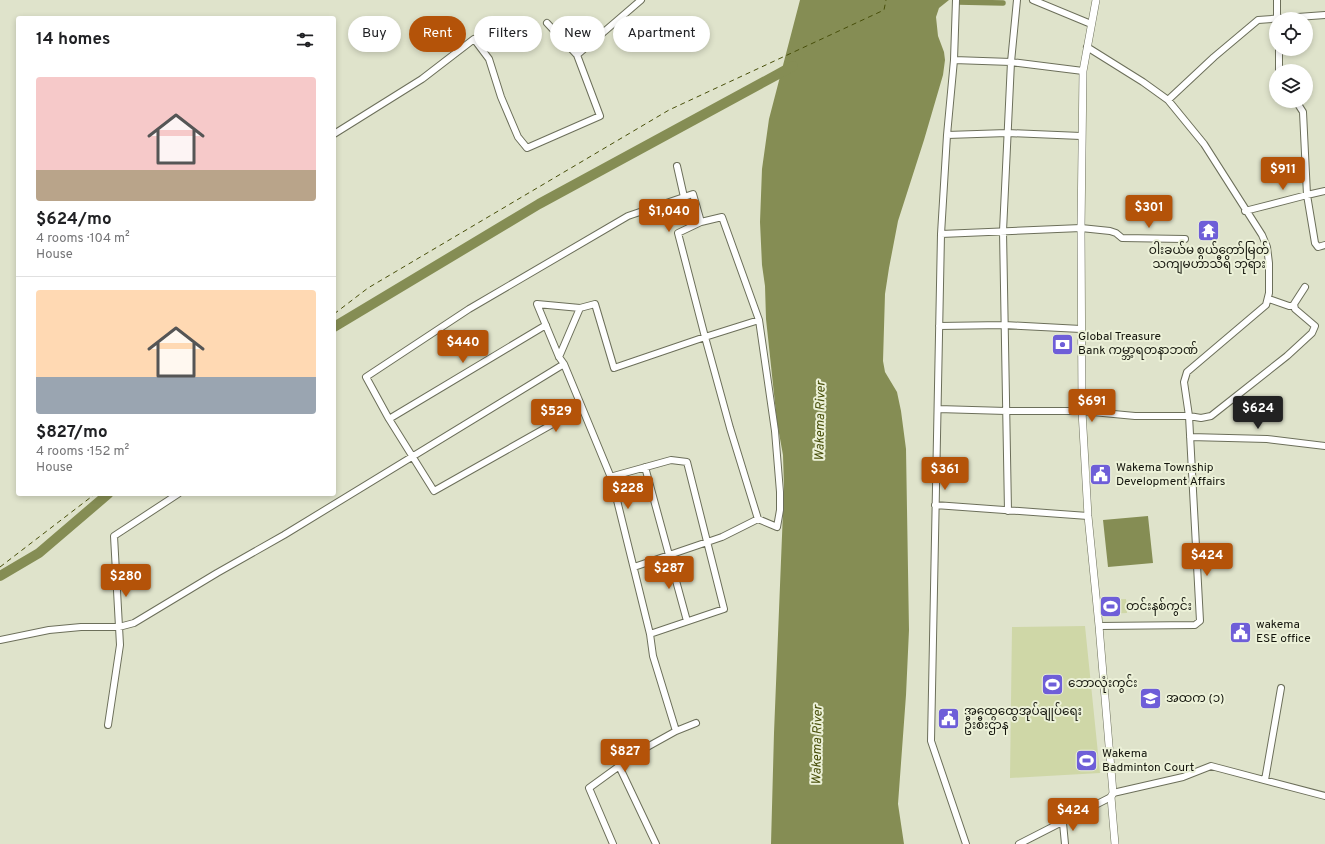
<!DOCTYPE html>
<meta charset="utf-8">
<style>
:root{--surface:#fff;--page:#f6f6f6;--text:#202124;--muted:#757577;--line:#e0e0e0;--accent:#b45309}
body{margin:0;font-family:Overpass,"Noto Sans Myanmar",sans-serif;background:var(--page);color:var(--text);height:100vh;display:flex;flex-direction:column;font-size:15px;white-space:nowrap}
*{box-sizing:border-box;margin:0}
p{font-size:13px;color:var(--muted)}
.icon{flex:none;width:22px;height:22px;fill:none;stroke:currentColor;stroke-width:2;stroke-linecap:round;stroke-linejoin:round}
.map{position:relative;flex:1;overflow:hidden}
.drawer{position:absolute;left:16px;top:16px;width:320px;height:480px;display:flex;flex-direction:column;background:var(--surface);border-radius:4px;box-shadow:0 2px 6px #0003}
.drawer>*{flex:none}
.banner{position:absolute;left:348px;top:16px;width:380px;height:36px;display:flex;gap:8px}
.tools{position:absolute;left:1269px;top:12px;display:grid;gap:8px}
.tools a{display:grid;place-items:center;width:44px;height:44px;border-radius:50%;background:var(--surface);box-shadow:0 2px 6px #0003;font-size:20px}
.price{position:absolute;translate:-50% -34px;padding:0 9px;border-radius:4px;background:var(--accent);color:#fff;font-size:13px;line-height:26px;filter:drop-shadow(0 1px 2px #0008)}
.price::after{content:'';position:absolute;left:50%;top:24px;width:12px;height:9px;margin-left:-6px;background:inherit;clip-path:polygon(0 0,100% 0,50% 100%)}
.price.on{background:#222;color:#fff}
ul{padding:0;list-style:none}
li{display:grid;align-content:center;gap:8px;height:212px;padding:0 20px}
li+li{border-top:1px solid var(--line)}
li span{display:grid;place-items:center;height:124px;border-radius:4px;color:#555}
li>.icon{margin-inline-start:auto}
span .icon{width:72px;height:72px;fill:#fffc;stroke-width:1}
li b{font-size:17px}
h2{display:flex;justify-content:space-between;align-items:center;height:48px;padding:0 20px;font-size:17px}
.tag{padding:0 14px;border-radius:18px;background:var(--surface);box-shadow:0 2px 6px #0003;font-size:14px;line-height:36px}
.tag.on{background:var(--accent);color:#fff}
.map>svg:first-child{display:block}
</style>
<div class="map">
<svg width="1325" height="844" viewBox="0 0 1325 844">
<rect width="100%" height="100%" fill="#dfe3cb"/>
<path fill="#cfd7a7" d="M1126,599l1,14 -24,1v-14z
M1085,626l15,147 -90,5 2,-151z"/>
<path fill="#858d54" d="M800,0h149l-10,8 -3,9 2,19 6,16 1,8 -2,15 -19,65 -26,81 -9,47 -4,26 -2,67 2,11 12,20 4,19 5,38 3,181 -3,65 -8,109 6,40h-133l3,-111 10,-246 -1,-32 -6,-33 -11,-103 -1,-33 -3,-21 -2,-43 2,-53 7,-50z
M1148,516l5,47 -45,4 -5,-47z"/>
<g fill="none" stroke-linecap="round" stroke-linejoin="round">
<path stroke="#858d54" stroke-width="5.5" d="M958,2l45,1"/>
<path stroke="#858d54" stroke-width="10" d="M334,327l205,-123 254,-138
M0,576l39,-23 69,-59"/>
<path stroke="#484f0a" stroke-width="1" stroke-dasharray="5 4" stroke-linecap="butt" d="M334,314l34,-26 301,-178 215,-100 2,-10
M0,567l95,-73"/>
<defs>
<path id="minor" d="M956,0l-2,60 -7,75 -6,99 -10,507 35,103
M1033,0l58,24
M1277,0v19
M547,23l30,32
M1279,49v22
M954,60l57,2 72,9
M1168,100l46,-43 44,-37 67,-5
M1296,101l7,11 4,83 8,48 3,4 7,-2
M334,134l88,-55 52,-40 15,20 12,38 17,40 9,11 73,-32 -23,-61 64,-55
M947,135l60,-2 74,3
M684,197l9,-3 8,28
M1245,211l62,-16 18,-4
M941,234l140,-6 29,3 6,2 6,5 63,1
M1269,299l20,7h5
M580,308l-43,-4 22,53 5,7 48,116 38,154 3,22 23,75
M939,326l65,-1 77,4
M559,357l21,-49 15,-4 19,64 91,-31 25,91 28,91
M581,408l-147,83 -45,-72 -23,-42 103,-68 159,-93 56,-19 -7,-31
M938,409l68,2h76l53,5h54l-5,-34 3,-10 79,-67 3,-12v-30l-2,-16 -5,-12 -58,-91 -36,-44 -25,-18 -56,-35
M389,419l157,-94
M1190,437l77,2 58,7
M645,467l42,154
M610,477l61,-17 16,2 37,147 -74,25
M935,505l153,11
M1008,511l-5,-280 8,-169 6,-62
M634,567l88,-30 36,-18 19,8 3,-17v-18l-5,-61 -16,-111 -37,-103 -21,5 -23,11 27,104 54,-17
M1099,626l96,-1 5,-4 -11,-205 12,2 10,-2 76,-60 25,-23 3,-7 -20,-17 -1,-5 11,-17
M0,640l49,-10 32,-3h38l15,-4 83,-50 67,-38 280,-171
M108,725l12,-80 -6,-109 64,-42
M619,766l37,78
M1265,780l16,-92
M1113,793l70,-16 28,-11 114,30
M1063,823l2,21
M613,844l-24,-56 51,-37 36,-20 20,-8
M1019,844l92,-47"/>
<path id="tertiary" d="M1096,0l-13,71 -2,157 1,183 6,105 11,110 14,167 -2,4 4,47"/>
</defs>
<use href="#minor" stroke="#6c6f5a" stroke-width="8"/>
<use href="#tertiary" stroke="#6c6f5a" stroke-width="8"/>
<use href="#minor" stroke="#fff" stroke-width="6"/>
<use href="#tertiary" stroke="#fff" stroke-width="7"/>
</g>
<defs>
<symbol id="temple-square" viewBox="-11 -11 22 22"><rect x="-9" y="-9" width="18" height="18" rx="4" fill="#6e5ed8" stroke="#ecf1d8"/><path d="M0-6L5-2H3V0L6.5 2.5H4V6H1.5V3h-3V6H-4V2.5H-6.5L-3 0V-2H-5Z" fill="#fff"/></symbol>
<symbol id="bank-square" viewBox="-11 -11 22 22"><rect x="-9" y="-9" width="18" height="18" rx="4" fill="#6e5ed8" stroke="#ecf1d8"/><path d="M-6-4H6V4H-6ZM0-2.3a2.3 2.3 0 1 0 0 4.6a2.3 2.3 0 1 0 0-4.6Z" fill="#fff"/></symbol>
<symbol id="civic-square" viewBox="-11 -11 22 22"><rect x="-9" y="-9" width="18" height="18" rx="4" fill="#6e5ed8" stroke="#ecf1d8"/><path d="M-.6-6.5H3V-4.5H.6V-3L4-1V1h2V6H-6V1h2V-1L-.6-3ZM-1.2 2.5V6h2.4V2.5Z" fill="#fff"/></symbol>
<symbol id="stadium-square" viewBox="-11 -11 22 22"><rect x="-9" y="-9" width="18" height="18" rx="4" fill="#6e5ed8" stroke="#ecf1d8"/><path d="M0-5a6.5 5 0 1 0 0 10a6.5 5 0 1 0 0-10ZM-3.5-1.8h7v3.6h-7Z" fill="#fff"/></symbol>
<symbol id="school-square" viewBox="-11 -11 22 22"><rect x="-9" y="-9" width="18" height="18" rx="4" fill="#6e5ed8" stroke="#ecf1d8"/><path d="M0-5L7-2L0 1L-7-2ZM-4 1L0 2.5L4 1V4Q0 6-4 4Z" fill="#fff"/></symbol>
</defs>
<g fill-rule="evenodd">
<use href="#temple-square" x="1196" y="218" width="25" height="25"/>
<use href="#bank-square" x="1050" y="332" width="25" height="25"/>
<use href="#civic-square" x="1088" y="462" width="25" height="25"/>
<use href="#stadium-square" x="1098" y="594" width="25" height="25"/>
<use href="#civic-square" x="1228" y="620" width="25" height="25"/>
<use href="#stadium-square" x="1040" y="672" width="25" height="25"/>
<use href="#school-square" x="1138" y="686" width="25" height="25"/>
<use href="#civic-square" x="936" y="706" width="25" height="25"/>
<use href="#stadium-square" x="1074" y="748" width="25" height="25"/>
</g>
<g text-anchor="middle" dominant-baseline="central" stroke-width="4" stroke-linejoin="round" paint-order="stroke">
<g font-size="12" fill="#14150d" stroke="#ecf1d8" text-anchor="start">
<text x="1209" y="251" text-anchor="middle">ဝါးခယ်မ စွယ်တော်မြတ်<tspan x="1209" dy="14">သကျမဟာသီရိ ဘုရား</tspan></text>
<text x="1078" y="337">Global Treasure<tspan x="1078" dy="14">Bank ကမ္ဘာ့ရတနာဘဏ်</tspan></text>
<text x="1116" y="468">Wakema Township<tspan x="1116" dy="14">Development Affairs</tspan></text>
<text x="1126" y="607">တင်းနစ်ကွင်း</text>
<text x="1256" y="625">wakema<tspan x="1256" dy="14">ESE office</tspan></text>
<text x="1068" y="684">ဘောလုံးကွင်း</text>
<text x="1166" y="699">အထက (၁)</text>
<text x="964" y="712">အထွေထွေအုပ်ချုပ်ရေး<tspan x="964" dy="14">ဦးစီးဌာန</tspan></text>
<text x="1102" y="754">Wakema<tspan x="1102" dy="14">Badminton Court</tspan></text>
</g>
<g font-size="13" font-style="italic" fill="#484f0a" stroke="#ecf1d8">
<text transform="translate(821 421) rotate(-89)">Wakema River</text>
<text transform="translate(818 745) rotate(-89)">Wakema River</text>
</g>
</g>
</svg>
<div class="tools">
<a><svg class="icon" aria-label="locate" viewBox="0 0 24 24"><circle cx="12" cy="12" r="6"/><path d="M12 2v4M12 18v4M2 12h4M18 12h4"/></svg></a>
<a><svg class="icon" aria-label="layers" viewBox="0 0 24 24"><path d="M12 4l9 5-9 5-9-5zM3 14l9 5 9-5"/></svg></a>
</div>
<b class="price" style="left:1283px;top:191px">$911</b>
<b class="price" style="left:1149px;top:229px">$301</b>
<b class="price" style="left:669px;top:233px">$1,040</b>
<b class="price" style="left:463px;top:364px">$440</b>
<b class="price" style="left:1092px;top:423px">$691</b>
<b class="price on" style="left:1258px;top:430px">$624</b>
<b class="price" style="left:556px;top:433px">$529</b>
<b class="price" style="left:945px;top:491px">$361</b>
<b class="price" style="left:628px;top:510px">$228</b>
<b class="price" style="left:1207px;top:577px">$424</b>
<b class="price" style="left:669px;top:590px">$287</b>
<b class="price" style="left:126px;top:598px">$280</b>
<b class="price" style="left:625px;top:773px">$827</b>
<b class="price" style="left:1073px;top:832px">$424</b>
<div class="banner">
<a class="tag">Buy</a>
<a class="tag on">Rent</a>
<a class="tag">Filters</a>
<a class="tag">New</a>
<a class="tag">Apartment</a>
</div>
<section class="drawer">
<h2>14 homes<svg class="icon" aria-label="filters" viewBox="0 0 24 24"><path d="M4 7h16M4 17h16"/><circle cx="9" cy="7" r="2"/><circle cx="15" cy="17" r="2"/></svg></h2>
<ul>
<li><span style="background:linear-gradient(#f6c9c9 75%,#b9a48a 0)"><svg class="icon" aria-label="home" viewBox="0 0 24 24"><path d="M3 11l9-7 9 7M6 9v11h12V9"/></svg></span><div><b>$624/mo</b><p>4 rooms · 104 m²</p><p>House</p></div></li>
<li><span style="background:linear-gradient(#ffd9b3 70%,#9aa5b1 0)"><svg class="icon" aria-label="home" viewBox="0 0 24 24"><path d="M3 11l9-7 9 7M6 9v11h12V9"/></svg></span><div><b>$827/mo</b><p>4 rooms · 152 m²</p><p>House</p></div></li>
</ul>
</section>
</div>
